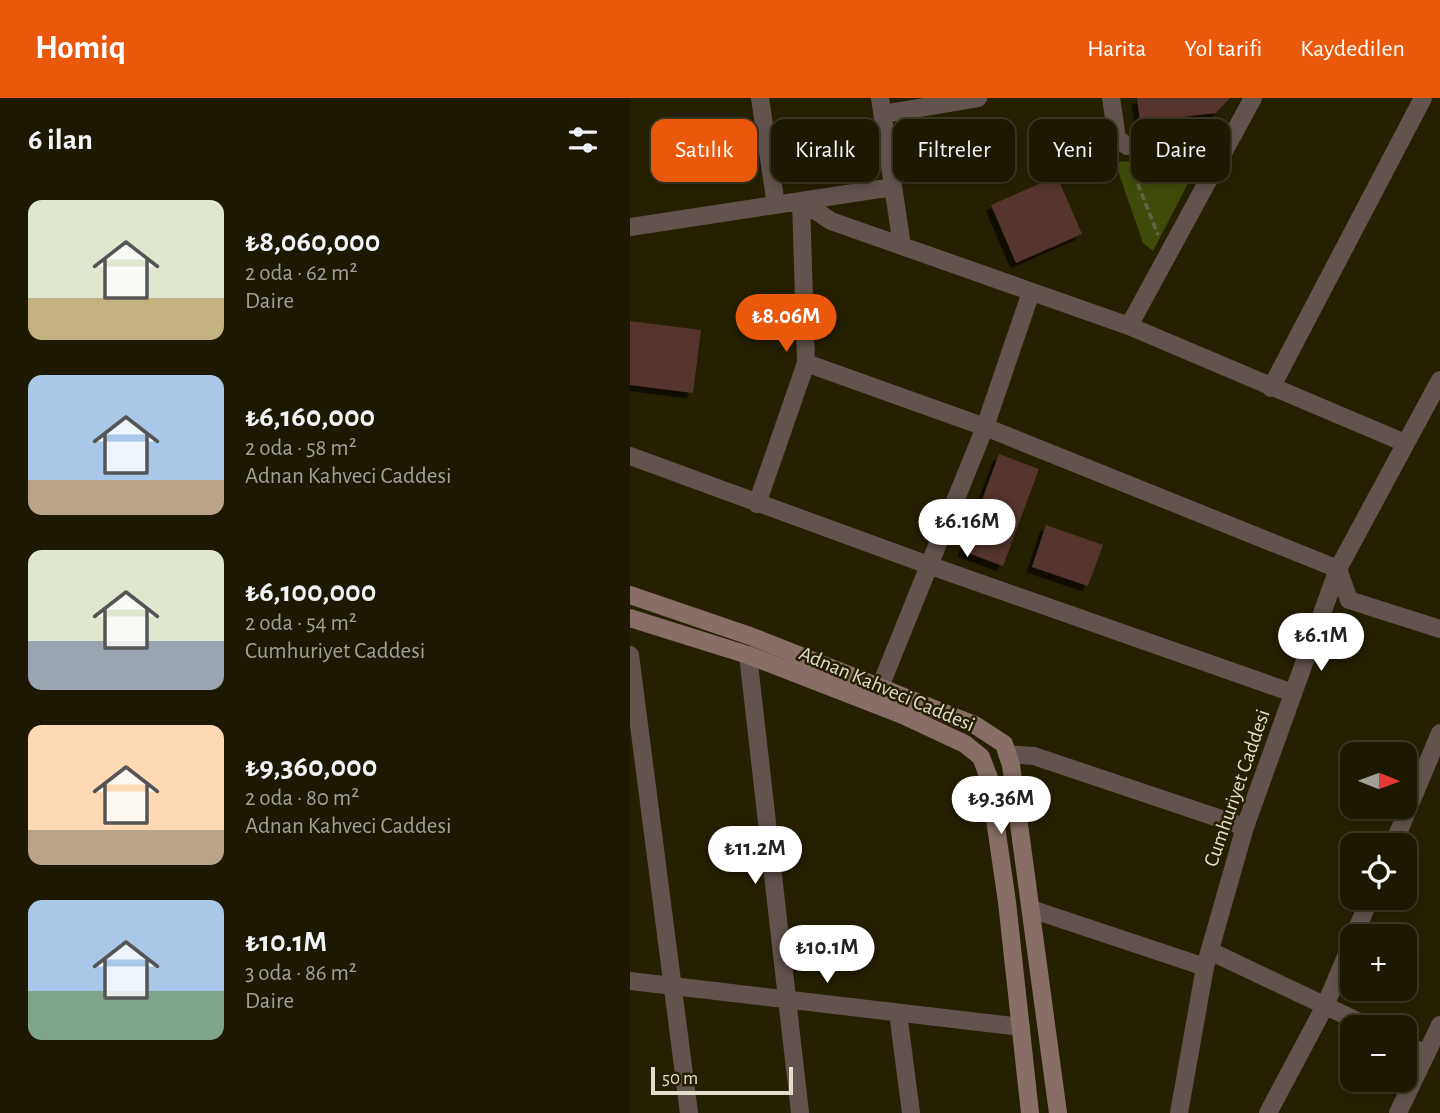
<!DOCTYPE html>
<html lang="tr">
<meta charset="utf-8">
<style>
:root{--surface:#1c1802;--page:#25210c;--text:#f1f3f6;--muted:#a0a099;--line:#3a3724;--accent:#ea580c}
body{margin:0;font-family:"Alegreya Sans",sans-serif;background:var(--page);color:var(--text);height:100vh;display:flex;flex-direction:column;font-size:26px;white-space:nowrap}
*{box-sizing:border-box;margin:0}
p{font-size:23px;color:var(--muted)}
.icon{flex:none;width:38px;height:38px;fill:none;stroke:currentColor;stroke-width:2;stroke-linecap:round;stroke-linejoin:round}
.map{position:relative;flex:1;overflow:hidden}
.details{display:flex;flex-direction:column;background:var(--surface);width:630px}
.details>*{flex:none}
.banner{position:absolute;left:21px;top:21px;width:665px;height:63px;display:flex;gap:14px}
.needle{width:46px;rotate:91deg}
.controls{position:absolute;left:710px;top:644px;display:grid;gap:14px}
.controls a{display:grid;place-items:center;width:77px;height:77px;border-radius:14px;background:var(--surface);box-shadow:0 4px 10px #0003,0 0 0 2px var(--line);font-size:35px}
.scale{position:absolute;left:21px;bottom:18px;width:142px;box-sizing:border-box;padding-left:7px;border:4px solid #e1decc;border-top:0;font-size:19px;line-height:24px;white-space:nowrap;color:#e1decc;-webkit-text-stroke:5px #262002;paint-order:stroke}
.price{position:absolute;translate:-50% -60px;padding:0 16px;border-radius:24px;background:#fff;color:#222;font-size:23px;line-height:46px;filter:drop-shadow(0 2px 4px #0008)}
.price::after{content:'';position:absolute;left:50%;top:42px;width:21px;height:16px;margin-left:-10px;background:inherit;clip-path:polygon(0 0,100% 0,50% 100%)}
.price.active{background:var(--accent);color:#fff}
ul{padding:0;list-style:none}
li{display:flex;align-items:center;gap:21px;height:175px;padding:0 28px}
li span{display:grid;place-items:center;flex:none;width:196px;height:140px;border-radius:14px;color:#555}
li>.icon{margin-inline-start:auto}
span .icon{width:84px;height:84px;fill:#fffc;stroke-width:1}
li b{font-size:30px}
h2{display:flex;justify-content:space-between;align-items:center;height:84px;padding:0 28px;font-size:30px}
.chip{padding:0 24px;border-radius:14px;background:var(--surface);box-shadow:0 4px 10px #0003,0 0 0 2px var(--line);font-size:24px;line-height:63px}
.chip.active{background:var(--accent);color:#fff}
header{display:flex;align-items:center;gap:42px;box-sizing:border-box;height:98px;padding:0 35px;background:var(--accent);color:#fff}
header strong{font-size:33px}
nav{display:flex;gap:38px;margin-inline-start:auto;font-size:24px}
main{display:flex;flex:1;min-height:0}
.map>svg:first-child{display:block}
</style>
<header>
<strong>Homiq</strong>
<nav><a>Harita</a><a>Yol tarifi</a><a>Kaydedilen</a></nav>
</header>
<main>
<section class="details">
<h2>6 ilan<svg class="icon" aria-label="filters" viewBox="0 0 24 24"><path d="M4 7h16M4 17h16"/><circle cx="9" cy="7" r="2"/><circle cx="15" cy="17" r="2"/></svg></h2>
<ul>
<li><span style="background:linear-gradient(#dfe7d0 70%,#c2b280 0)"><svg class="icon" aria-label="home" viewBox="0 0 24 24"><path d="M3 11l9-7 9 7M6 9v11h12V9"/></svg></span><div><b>₺8,060,000</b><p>2 oda · 62 m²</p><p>Daire</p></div></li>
<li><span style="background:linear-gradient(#a9c7e8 75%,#b9a48a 0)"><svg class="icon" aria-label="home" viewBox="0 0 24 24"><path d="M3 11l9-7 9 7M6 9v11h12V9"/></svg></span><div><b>₺6,160,000</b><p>2 oda · 58 m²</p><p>Adnan Kahveci Caddesi</p></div></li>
<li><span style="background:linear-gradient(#dfe7d0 65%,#9aa5b1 0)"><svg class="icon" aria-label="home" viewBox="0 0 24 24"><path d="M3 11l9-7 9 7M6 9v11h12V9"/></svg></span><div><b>₺6,100,000</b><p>2 oda · 54 m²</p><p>Cumhuriyet Caddesi</p></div></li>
<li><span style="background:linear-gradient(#ffd9b3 75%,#b9a48a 0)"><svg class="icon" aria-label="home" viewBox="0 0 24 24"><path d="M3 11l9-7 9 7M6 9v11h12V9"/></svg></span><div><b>₺9,360,000</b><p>2 oda · 80 m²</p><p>Adnan Kahveci Caddesi</p></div></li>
<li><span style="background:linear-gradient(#a9c7e8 65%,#7fa58c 0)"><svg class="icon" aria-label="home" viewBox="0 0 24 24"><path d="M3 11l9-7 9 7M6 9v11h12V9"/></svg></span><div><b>₺10.1M</b><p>3 oda · 86 m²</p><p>Daire</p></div></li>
</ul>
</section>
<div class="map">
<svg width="810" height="1015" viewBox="0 0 810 1015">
<defs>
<filter id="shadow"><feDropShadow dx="-5.5" dy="5.5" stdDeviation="0" flood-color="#0009"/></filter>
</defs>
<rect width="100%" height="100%" fill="#262002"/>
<path fill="#3f4c09" d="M565,59l3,7 -45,87 -10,-8 -28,-81z"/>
<path fill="#54342e" filter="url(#shadow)" d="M507,0h93l-14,15 -76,9z
M427,78l25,58 -66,29 -25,-58z
M0,223l71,9 -8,63 -63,-8z
M369,356l40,15 -36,97 -40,-15z
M416,427l57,20 -15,41 -56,-19z"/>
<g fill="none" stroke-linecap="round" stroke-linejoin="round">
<path stroke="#656046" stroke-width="3.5" stroke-dasharray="7 3.5" stroke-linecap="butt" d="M500,66l28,71"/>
<path stroke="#62534e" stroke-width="18" d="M130,0l16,107
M250,0l22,148
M481,0l6,40 10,8 107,-14
M253,16l95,-16
M171,103l30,20 298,105 276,117
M0,129l263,-40
M499,228l124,-228
M176,265l179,64 353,142 11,31 91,29
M641,290l152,-290
M0,358l301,110 362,127
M127,406l49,-141 -5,-162
M0,557l59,458
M118,557l52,458
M250,589l105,-260 46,-135
M377,656l27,2 211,71
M763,747l47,-112
M401,811l174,58
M724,838l16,-38
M580,853l160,76
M0,883l391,46
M268,915l13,100
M775,946l21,10
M638,1015l57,-107 28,-66
M768,1015l42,-88"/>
<path stroke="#62534e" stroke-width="18" d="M549,1015l26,-146 40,-140 93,-258 102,-189"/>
<path stroke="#876f67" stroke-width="18" d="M0,497l120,41 225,89 29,19 7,21 47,348
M0,520l118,37 155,60 62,29 16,13 8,21 18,124 23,211"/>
</g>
<g text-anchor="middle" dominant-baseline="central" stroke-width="5" stroke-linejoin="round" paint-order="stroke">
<g font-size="21" fill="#e1decc" stroke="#262002">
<text transform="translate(257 591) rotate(23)">Adnan Kahveci Caddesi</text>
<text transform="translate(607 690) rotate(-71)">Cumhuriyet Caddesi</text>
</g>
</g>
</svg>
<div class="controls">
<a><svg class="needle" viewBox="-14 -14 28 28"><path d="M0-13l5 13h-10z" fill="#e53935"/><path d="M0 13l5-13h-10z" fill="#a0a099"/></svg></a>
<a><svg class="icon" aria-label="locate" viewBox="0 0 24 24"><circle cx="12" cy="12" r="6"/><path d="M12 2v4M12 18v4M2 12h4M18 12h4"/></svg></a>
<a>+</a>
<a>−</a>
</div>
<div class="scale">50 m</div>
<b class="price active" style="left:156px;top:256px">₺8.06M</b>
<b class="price" style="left:337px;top:461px">₺6.16M</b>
<b class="price" style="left:691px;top:575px">₺6.1M</b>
<b class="price" style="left:371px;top:738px">₺9.36M</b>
<b class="price" style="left:125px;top:788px">₺11.2M</b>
<b class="price" style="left:197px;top:887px">₺10.1M</b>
<div class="banner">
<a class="chip active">Satılık</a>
<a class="chip">Kiralık</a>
<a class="chip">Filtreler</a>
<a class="chip">Yeni</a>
<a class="chip">Daire</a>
</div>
</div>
</main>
